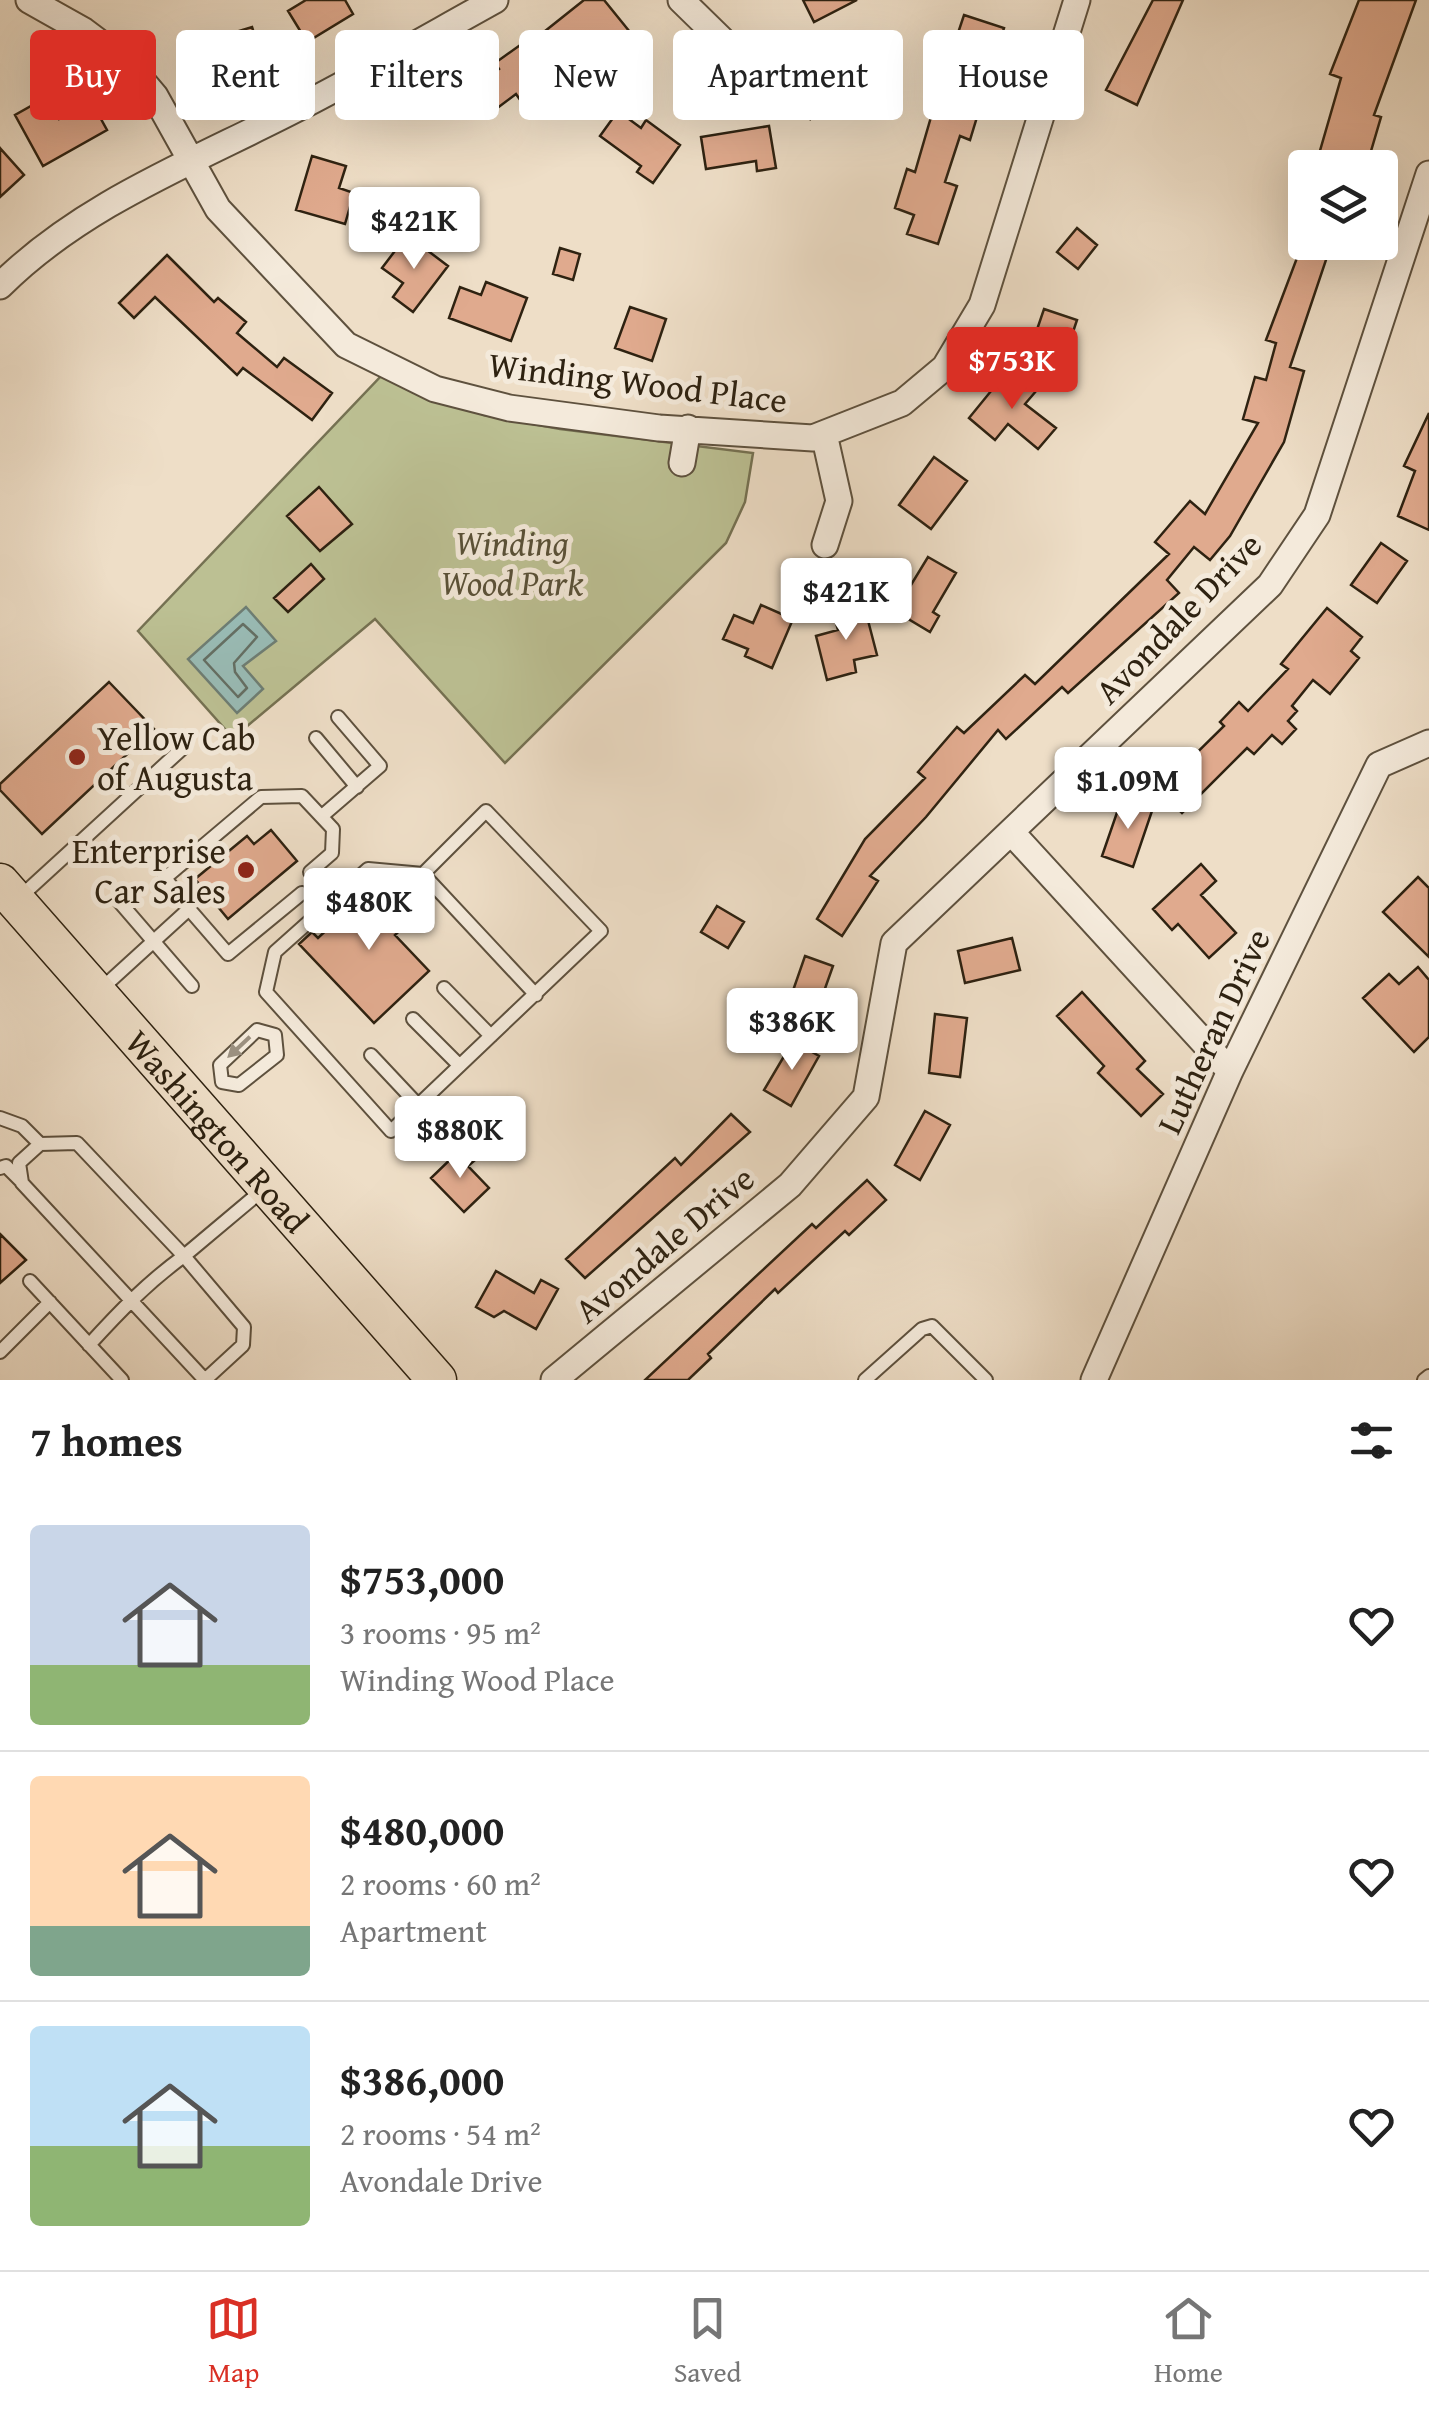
<!DOCTYPE html>
<meta charset="utf-8">
<style>
:root{--surface:#fff;--page:#f2f2f2;--text:#222;--muted:#767676;--line:#e0e0e0;--accent:#d93025}
body{margin:0;font-family:"Gentium Book Plus",serif;background:var(--page);color:var(--text);height:100vh;display:flex;flex-direction:column;font-size:38px;white-space:nowrap}
*{box-sizing:border-box;margin:0}
p{font-size:32px;color:var(--muted)}
.icon{flex:none;width:55px;height:55px;fill:none;stroke:currentColor;stroke-width:2;stroke-linecap:round;stroke-linejoin:round}
.map{position:relative;height:1380px;overflow:hidden}
.drawer{display:flex;flex-direction:column;background:var(--surface);flex:1}
.drawer>*{flex:none}
.hud{position:absolute;left:30px;top:30px;width:1370px;height:90px;display:flex;gap:20px}
.buttons{position:absolute;left:1288px;top:150px;display:grid;gap:20px}
.buttons a{display:grid;place-items:center;width:110px;height:110px;border-radius:10px;background:var(--surface);box-shadow:0 10px 40px #0002;font-size:50px}
.price{position:absolute;translate:-50% -85px;padding:0 22px;border-radius:10px;background:#fff;color:#222;font-size:32px;line-height:65px;filter:drop-shadow(0 2px 5px #0008)}
.price::after{content:'';position:absolute;left:50%;top:60px;width:30px;height:22px;margin-left:-15px;background:inherit;clip-path:polygon(0 0,100% 0,50% 100%)}
.price.active{background:var(--accent);color:#fff}
ul{padding:0;list-style:none}
li{display:flex;align-items:center;gap:30px;height:250px;padding:0 30px}
li+li{border-top:2px solid var(--line)}
li span{display:grid;place-items:center;flex:none;width:280px;height:200px;border-radius:10px;color:#555}
li>.icon{margin-inline-start:auto}
span .icon{width:120px;height:120px;fill:#fffc;stroke-width:1}
li b{font-size:42px}
h2{display:flex;justify-content:space-between;align-items:center;height:120px;padding:0 30px;font-size:42px}
.tag{padding:0 35px;border-radius:10px;background:var(--surface);box-shadow:0 10px 40px #0002;font-size:35px;line-height:90px}
.tag.active{background:var(--accent);color:#fff}
.dock{display:flex;justify-content:space-around;align-items:center;height:140px;border-top:2px solid var(--line);background:var(--surface);font-size:28px;color:var(--muted)}
.dock a{display:grid;justify-items:center;gap:5px}
.dock .active{color:var(--accent)}
.map>svg:first-child{display:block}
</style>
<div class="map">
<svg width="1429" height="1380" viewBox="0 0 1429 1380">
<rect width="100%" height="100%" fill="#eedec7"/>
<filter id="stains"><feTurbulence type="fractalNoise" baseFrequency=".002" numOctaves="4"/><feColorMatrix values="0 0 0 0 .2 0 0 0 0 .09 0 0 0 0 .02 0 0 0 .5 -.17"/></filter>
<radialGradient id="worn" r=".72"><stop offset=".6" stop-color="#630" stop-opacity="0"/><stop offset="1" stop-color="#630" stop-opacity=".3"/></radialGradient>
<path fill="#bcc093" stroke="#757152" stroke-width="2.5" d="M384,373l100,42 76,14 193,24 -8,49 -19,41 -221,220 -130,-144 -142,119 -95,-107z"/>
<path fill="#99bcb6" stroke="#6e7e74" stroke-width="2.5" d="M246,607l30,34 -33,25 20,23 -26,24 -49,-54z"/>
<g fill="none" stroke-linecap="round" stroke-linejoin="round">
<path stroke="#646f64" stroke-width="2.5" d="M243,624l14,13 -23,26 1,9 12,16 -9,9 -34,-37z"/>
</g>
<path fill="#e0aa8e" stroke="#2e2211" stroke-width="2.5" d="M306,0h39l8,14 -46,28 -19,-31z
M584,0h20l30,37 -20,16 -9,-10 -82,61 -7,-10 -28,21 -18,-25 29,-21 -4,-6 28,-20 2,4z
M803,0h54l-43,22z
M1153,0h30l-46,105 -31,-15z
M1359,0h57l-42,115 7,2 -15,51h-51l26,-90 -11,-4z
M964,15l40,13 -34,112 -10,-4 -15,46 12,4 -19,58 -31,-10 7,-19 -19,-7 12,-39 8,3 23,-79 12,4 13,-38 -12,-5z
M252,27l9,28 -31,9 -6,-18 9,-3 -4,-9z
M810,40l28,12 -28,67 -28,-12z
M47,97l12,22 32,-18 16,29 -64,36 -28,-51z
M618,111l23,17 5,-8 34,25 -27,38 -16,-11 4,-6 -41,-30z
M769,126l7,42 -19,3 -1,-10 -50,8 -5,-32z
M0,148l24,27 -24,22z
M312,156l34,10 -7,22 15,5 -9,31 -49,-14z
M1077,228l20,17 -19,24 -21,-17z
M407,235l41,31 -35,46 -20,-15 10,-14 -21,-15z
M1303,242h29l-42,125 14,4 -20,71 -54,94 -20,24 -16,-13 -27,33 12,13 -111,100 -6,-6 -56,52 -8,-9 -72,87 -56,59 8,5 -36,55 -25,-17 48,-80 60,-61 -7,-6 39,-45 7,6 61,-58 10,9 71,-69 63,-61 -14,-12 35,-41 15,13 53,-91 -15,-4 12,-42 11,3 10,-37 -10,-3z
M560,248l20,6 -7,26 -20,-6z
M167,255l47,47 4,-4 28,24 -9,11 40,34 7,-9 48,35 -20,27 -69,-52 -6,7 -82,-78 -21,21 -15,-15z
M486,282l41,16 -16,43 -62,-23 11,-31 21,8z
M630,307l36,12 -14,42 -37,-13z
M1044,309l33,11 -15,45 -33,-12z
M1017,373l20,17 -12,14 31,24 -18,21 -30,-25 -13,16 -26,-22 31,-38 6,6z
M1429,413v117l-31,-14 17,-45 -11,-5z
M934,457l33,24 -36,48 -32,-24z
M319,487l33,37 -32,27 -33,-35z
M1381,543l26,18 -30,42 -26,-18z
M928,557l28,16 -23,39 6,4 -9,16 -35,-21z
M311,564l13,15 -36,33 -14,-14z
M761,605l32,14 -21,49 -27,-12 3,-7 -25,-10 11,-24 19,8z
M864,605l13,50 -23,5 2,12 -29,8 -11,-44 22,-6 -5,-17z
M1327,608l35,29 -11,14 8,7 -29,36 -17,-14 -21,26 5,5 -9,10 8,8 -14,15 -10,-9 -18,19 -7,-6 -65,65 -23,-23 65,-64 -4,-4 19,-20 9,9 40,-42 -7,-5z
M109,682l45,47 -112,105 -42,-44v-6z
M1122,798l31,10 -20,59 -31,-11z
M271,830l26,31 -69,58 -33,-40 52,-43 7,8z
M1201,864l15,17 -15,14 35,38 -27,25 -31,-34 -6,6 -19,-21z
M1418,877l11,11v69l-46,-45z
M380,880l34,37 -19,18 34,36 -55,52 -75,-79 13,-12 6,6z
M717,906l27,16 -16,26 -27,-16z
M1012,938l8,32 -55,13 -7,-32z
M805,956l28,10 -17,48 -28,-9z
M1418,967l11,13v57l-15,15 -51,-54 26,-24 10,10z
M1082,992l63,69 -8,8 26,25 -22,22 -43,-43 6,-7 -47,-50z
M935,1014l32,4 -7,59 -31,-4z
M793,1041l26,15 -28,50 -27,-16z
M925,1111l25,14 -30,55 -25,-15z
M731,1114l19,18 -165,146 -19,-19 109,-101 6,7z
M462,1148l12,13 -6,5 21,22 -25,24 -33,-34z
M867,1180l19,20 -37,35 -4,-4 -67,62 -3,-4 -67,65 3,4 -23,22h-43l167,-156 4,4z
M0,1234l26,26 -26,23z
M496,1271l38,22 7,-13 17,9 -22,40 -32,-18 -10,6 -18,-10z"/>
<g fill="none" stroke-linecap="round" stroke-linejoin="round">
<defs>
<path id="service" d="M316,738l41,49
M486,811l115,120 -210,200 -125,-139 9,-40 93,-83 55,5z
M322,816l58,-50 -42,-49
M423,874l113,121
M18,899l167,-153
M117,899l75,87
M189,909l39,45 74,-61
M444,988l47,48
M99,991l90,-82 -24,-31 96,-81 41,-1 31,33 -1,24 -22,19
M413,1019l46,46
M371,1055l47,50
M222,1082l-2,-17 37,-35 18,5
M222,1082l17,3 38,-30 -2,-20
M0,1118l22,8 18,18
M0,1168l6,-2 15,15
M30,1281l92,99
M89,1345c30,-33 59,-63 95,-89l-107,-113 -37,1 -21,19 3,20 183,197 38,-35 1,-18 -60,-71 81,-68
M0,1352l50,-50
M865,1380l57,-51 10,-3 54,54
M1424,1380l5,-4"/>
<path id="minor" d="M29,0l55,31 44,33 27,32 63,113 128,136 89,44 74,19 150,20 154,10 89,-35 43,-36 37,-62 95,-305
M681,0l44,43
M0,286c83,-83 198,-126 300,-179 66,-34 130,-71 195,-107
M824,434l15,67 -14,44
M682,463l6,-35
M1012,833l218,238
M554,1380l236,-195 76,-88 28,-154 376,-358 47,-70 112,-341
M1094,1380l136,-309 149,-306 50,-22"/>
<g id="primary">
<path id="s1" d="M0,883l437,497"/>
</g>
</defs>
<use href="#service" stroke="#5e513e" stroke-width="16"/>
<use href="#minor" stroke="#5e513e" stroke-width="29"/>
<use href="#primary" stroke="#2e2211" stroke-width="41"/>
<use href="#service" stroke="#f4eadb" stroke-width="12"/>
<use href="#minor" stroke="#f4eadb" stroke-width="25"/>
<use href="#primary" stroke="#eedec7" stroke-width="38"/>
</g>
<defs><path id="oneway-solid" d="M-6-.8H1V-3.2L6.5 0L1 3.2V.8H-6Z" transform="scale(2.5)"/></defs>
<use fill="#9b9080" href="#oneway-solid" transform="translate(239 1047) rotate(137)"/>
<g fill="#8f2418" stroke="#f4eadb" stroke-width="4">
<circle cx="77" cy="757" r="10"/>
<circle cx="246" cy="870" r="10"/>
</g>
<g text-anchor="middle" dominant-baseline="central" stroke-width="10" stroke-linejoin="round" paint-order="stroke">
<g font-size="35" fill="#2e2211" stroke="#f4eadb">
<text transform="translate(638 382) rotate(7)">Winding Wood Place</text>
<text transform="translate(1178 618) rotate(-46)">Avondale Drive</text>
<text transform="translate(1213 1031) rotate(-65)">Lutheran Drive</text>
<text stroke="none"><textPath href="#s1" startOffset="330">Washington Road</textPath></text>
<text transform="translate(664 1244) rotate(-40)">Avondale Drive</text>
</g>
<g font-size="35" font-style="italic" fill="#595138" stroke="#f4eadb">
<text x="512" y="542">Winding<tspan x="512" dy="40">Wood Park</tspan></text>
</g>
<g font-size="35" fill="#2e2211" stroke="#f4eadb" text-anchor="start">
<text x="97" y="737">Yellow Cab<tspan x="97" dy="40">of Augusta</tspan></text>
<text x="226" y="850" text-anchor="end">Enterprise<tspan x="226" dy="40">Car Sales</tspan></text>
</g>
</g>
<rect width="100%" height="100%" filter="url(#stains)"/>
<rect width="100%" height="100%" fill="url(#worn)"/>
</svg>
<div class="buttons">
<a><svg class="icon" aria-label="layers" viewBox="0 0 24 24"><path d="M12 4l9 5-9 5-9-5zM3 14l9 5 9-5"/></svg></a>
</div>
<b class="price" style="left:414px;top:272px">$421K</b>
<b class="price active" style="left:1012px;top:412px">$753K</b>
<b class="price" style="left:846px;top:643px">$421K</b>
<b class="price" style="left:1128px;top:832px">$1.09M</b>
<b class="price" style="left:369px;top:953px">$480K</b>
<b class="price" style="left:792px;top:1073px">$386K</b>
<b class="price" style="left:460px;top:1181px">$880K</b>
<div class="hud">
<a class="tag active">Buy</a>
<a class="tag">Rent</a>
<a class="tag">Filters</a>
<a class="tag">New</a>
<a class="tag">Apartment</a>
<a class="tag">House</a>
</div>
</div>
<section class="drawer">
<h2>7 homes<svg class="icon" aria-label="filters" viewBox="0 0 24 24"><path d="M4 7h16M4 17h16"/><circle cx="9" cy="7" r="2"/><circle cx="15" cy="17" r="2"/></svg></h2>
<ul>
<li><span style="background:linear-gradient(#c9d6e8 70%,#8fb573 0)"><svg class="icon" aria-label="home" viewBox="0 0 24 24"><path d="M3 11l9-7 9 7M6 9v11h12V9"/></svg></span><div><b>$753,000</b><p>3 rooms · 95 m²</p><p>Winding Wood Place</p></div><svg class="icon" aria-label="heart" viewBox="0 0 24 24"><path d="M12 20l-8-8c-3-5 5-10 8-4 3-6 11-1 8 4z"/></svg></li>
<li><span style="background:linear-gradient(#ffd9b3 75%,#7fa58c 0)"><svg class="icon" aria-label="home" viewBox="0 0 24 24"><path d="M3 11l9-7 9 7M6 9v11h12V9"/></svg></span><div><b>$480,000</b><p>2 rooms · 60 m²</p><p>Apartment</p></div><svg class="icon" aria-label="heart" viewBox="0 0 24 24"><path d="M12 20l-8-8c-3-5 5-10 8-4 3-6 11-1 8 4z"/></svg></li>
<li><span style="background:linear-gradient(#bfe0f5 60%,#8fb573 0)"><svg class="icon" aria-label="home" viewBox="0 0 24 24"><path d="M3 11l9-7 9 7M6 9v11h12V9"/></svg></span><div><b>$386,000</b><p>2 rooms · 54 m²</p><p>Avondale Drive</p></div><svg class="icon" aria-label="heart" viewBox="0 0 24 24"><path d="M12 20l-8-8c-3-5 5-10 8-4 3-6 11-1 8 4z"/></svg></li>
</ul>
</section>
<nav class="dock">
<a class="active"><svg class="icon" aria-label="map" viewBox="0 0 24 24"><path d="M3 6l6-2 6 2 6-2v14l-6 2-6-2-6 2zM9 4v14M15 6v14"/></svg>Map</a>
<a><svg class="icon" aria-label="saved" viewBox="0 0 24 24"><path d="M7 4h10v16l-5-4-5 4z"/></svg>Saved</a>
<a><svg class="icon" aria-label="home" viewBox="0 0 24 24"><path d="M3 11l9-7 9 7M6 9v11h12V9"/></svg>Home</a>
</nav>
